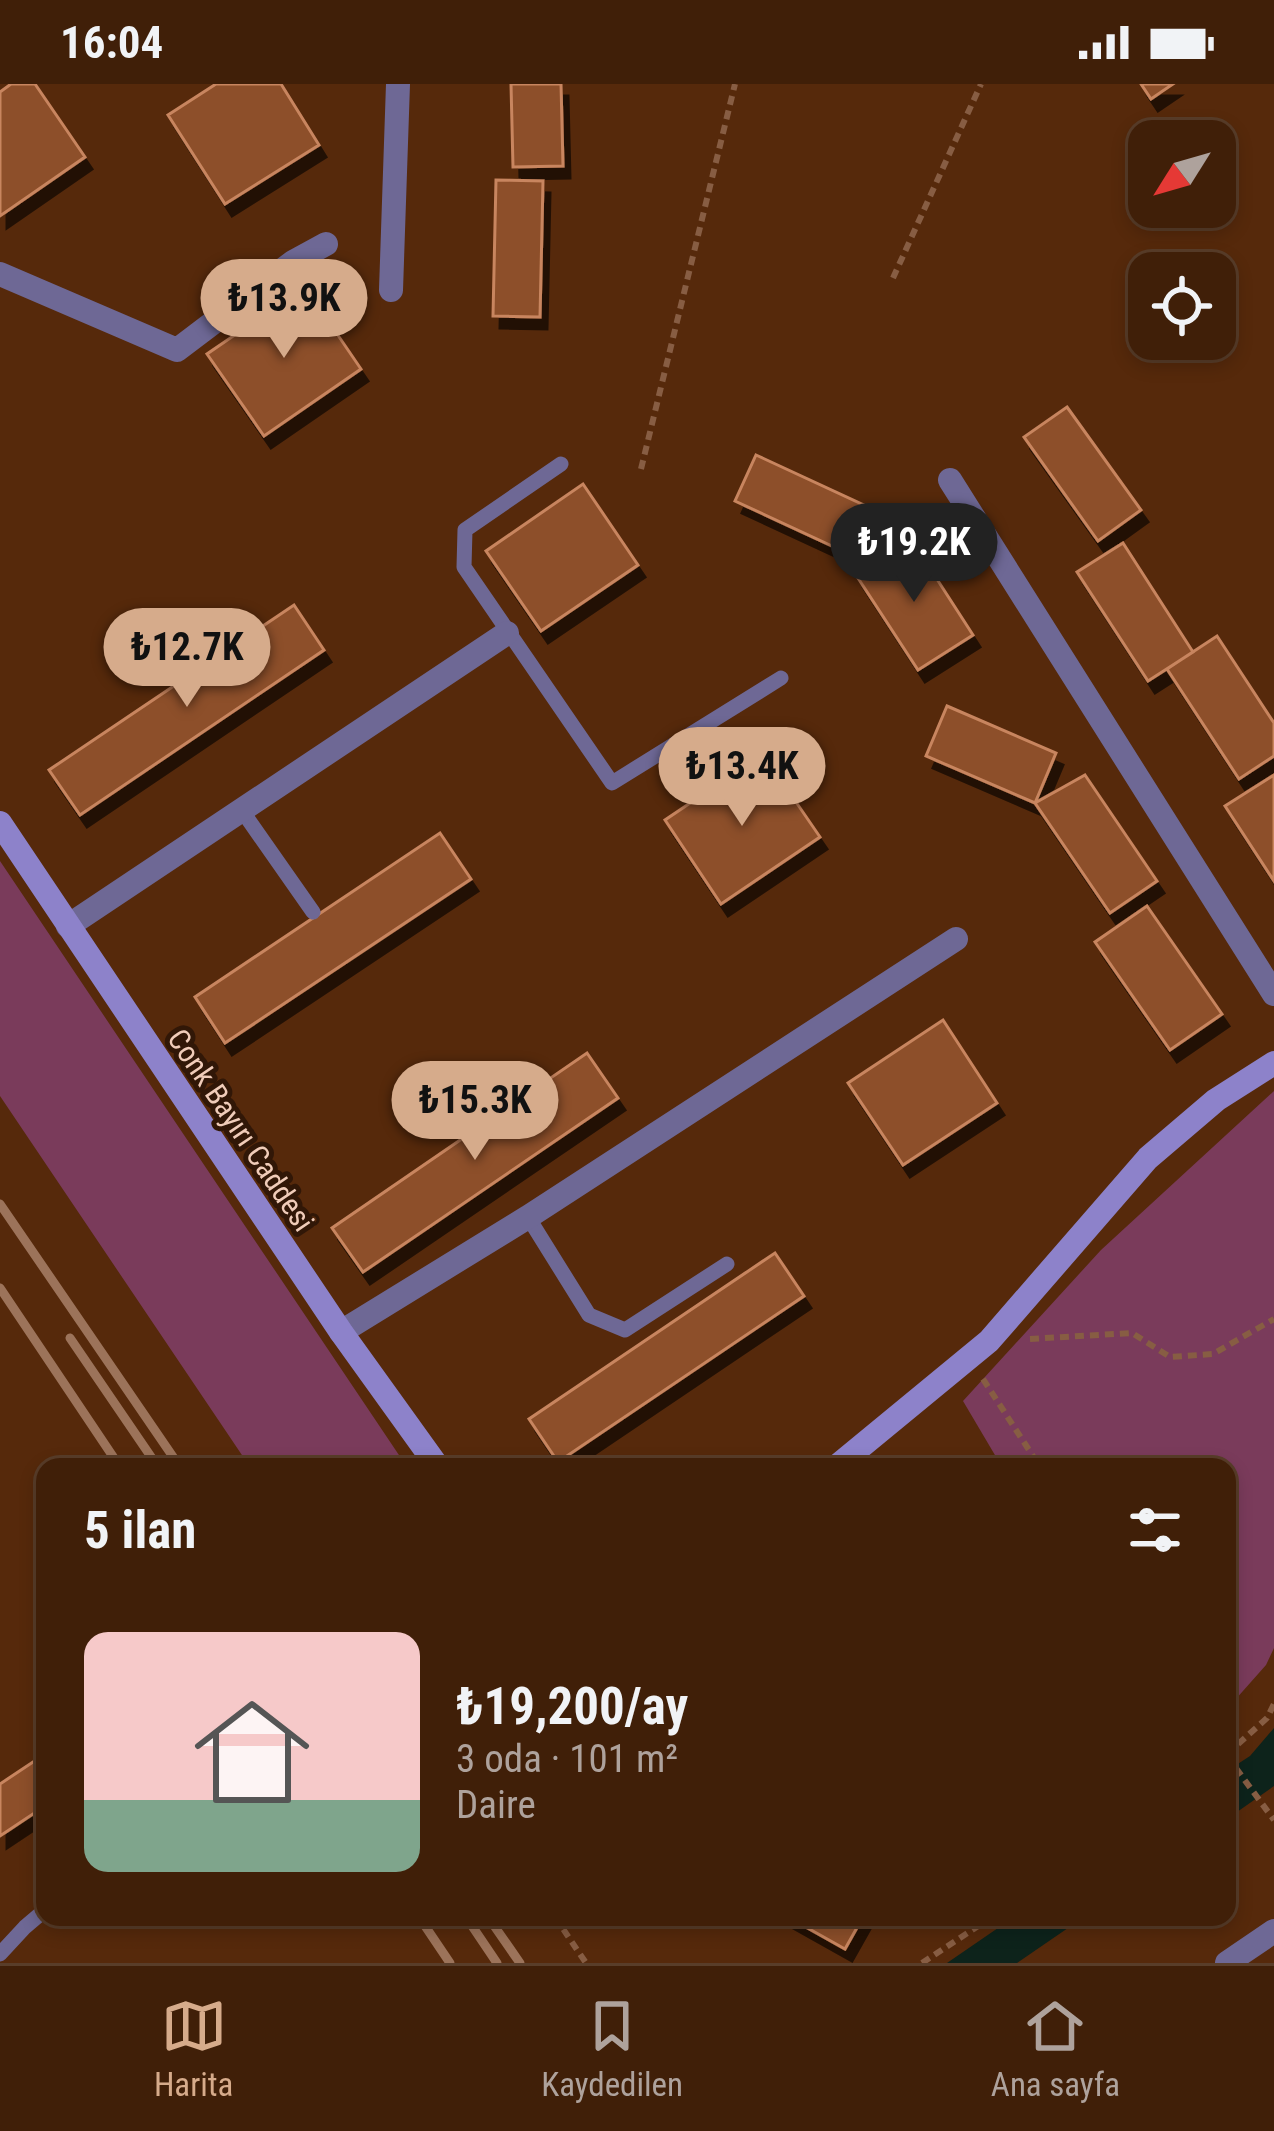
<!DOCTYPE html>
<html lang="tr">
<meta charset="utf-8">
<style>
:root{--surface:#401f08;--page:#472712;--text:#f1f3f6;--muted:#aea29c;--line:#593d29;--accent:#d6ab8b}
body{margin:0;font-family:"Roboto Condensed",sans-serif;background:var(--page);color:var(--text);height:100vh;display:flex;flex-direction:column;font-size:45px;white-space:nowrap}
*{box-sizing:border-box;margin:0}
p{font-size:39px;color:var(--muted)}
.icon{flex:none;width:66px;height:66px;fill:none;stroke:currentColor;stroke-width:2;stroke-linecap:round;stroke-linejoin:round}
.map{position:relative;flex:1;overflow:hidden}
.drawer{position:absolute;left:36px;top:1374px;width:1200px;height:468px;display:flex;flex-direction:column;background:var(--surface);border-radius:24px;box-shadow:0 6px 18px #0003,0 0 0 3px var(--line)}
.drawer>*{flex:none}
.needle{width:78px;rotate:233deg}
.buttons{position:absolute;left:1128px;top:36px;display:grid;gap:24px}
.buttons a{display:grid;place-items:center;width:108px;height:108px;border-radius:24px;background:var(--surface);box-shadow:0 6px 18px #0003,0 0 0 3px var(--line);font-size:60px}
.price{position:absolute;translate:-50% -102px;padding:0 27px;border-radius:42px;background:var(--accent);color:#111;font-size:39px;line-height:78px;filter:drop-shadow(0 3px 6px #0008)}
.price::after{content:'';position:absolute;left:50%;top:72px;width:36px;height:27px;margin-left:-18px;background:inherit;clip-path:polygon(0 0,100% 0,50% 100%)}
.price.active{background:#222;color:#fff}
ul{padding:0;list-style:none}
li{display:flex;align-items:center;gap:36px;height:300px;padding:0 48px}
li span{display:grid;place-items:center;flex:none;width:336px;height:240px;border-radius:24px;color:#555}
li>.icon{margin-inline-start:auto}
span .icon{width:144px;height:144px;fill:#fffc;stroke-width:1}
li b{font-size:51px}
h2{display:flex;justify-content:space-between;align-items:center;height:144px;padding:0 48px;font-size:51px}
.status{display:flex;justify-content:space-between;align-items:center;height:84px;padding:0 60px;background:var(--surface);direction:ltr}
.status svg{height:33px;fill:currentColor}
.menu{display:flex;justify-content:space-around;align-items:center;height:168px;border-top:3px solid var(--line);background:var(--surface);font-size:33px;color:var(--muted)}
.menu a{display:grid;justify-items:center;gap:6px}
.menu .active{color:var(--accent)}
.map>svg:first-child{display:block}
</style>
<div class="status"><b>16:04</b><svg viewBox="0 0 49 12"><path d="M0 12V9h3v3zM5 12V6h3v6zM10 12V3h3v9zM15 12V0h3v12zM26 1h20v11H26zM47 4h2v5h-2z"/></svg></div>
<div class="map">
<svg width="1274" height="1879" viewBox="0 0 1274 1879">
<defs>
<filter id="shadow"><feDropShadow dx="7" dy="12" stdDeviation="0" flood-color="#0009"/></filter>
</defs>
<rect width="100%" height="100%" fill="#56290b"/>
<path fill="#7a3b5b" d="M0,777l407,606h-157l-250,-371z
M1274,1007v557l-8,17 -39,44v-242h-225l-39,-66 138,-151z"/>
<path fill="#0d231b" d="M1274,1644v58l-47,33v-48l23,-15z
M1014,1833h70l-67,46h-70z"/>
<path fill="#8d4f29" stroke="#c8855f" stroke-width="3" filter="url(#shadow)" d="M11,0h24l50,73 -85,59v-124z
M216,0h65l38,61 -94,59 -57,-89z
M511,0h50l2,82 -50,1z
M1141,0h32l-22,15z
M496,96l47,1 -3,136 -47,-1z
M305,203l56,82 -97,67 -57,-82z
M1067,323l74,103 -43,31 -74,-104z
M756,371l123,57 -21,46 -123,-57z
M583,400l55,81 -97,66 -55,-80z
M911,455l62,96 -55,35 -62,-95z
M1123,459l70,109 -45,29 -71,-109z
M294,521l30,45 -244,165 -31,-45z
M1217,552l57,87v33l-35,23 -72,-110z
M947,622l109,47 -21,50 -109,-47z
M763,670l57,83 -99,67 -56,-84z
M1085,691l72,106 -47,32 -75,-110z
M1274,691v106l-49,-75z
M440,749l31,46 -246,164 -30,-46z
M1147,822l75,108 -52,36 -75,-108z
M943,936l54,83 -94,62 -55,-82z
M587,969l31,45 -255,174 -31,-44z
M775,1169l29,43 -246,166 -29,-43z
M45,1670v52l-45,30v-52z
M788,1833h75l-18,32z"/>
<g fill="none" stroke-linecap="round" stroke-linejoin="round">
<path stroke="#875d43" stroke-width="6" stroke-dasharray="9 6" stroke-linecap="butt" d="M893,194l88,-194
M641,385l94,-385
M1030,1255l102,-6 38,24 43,-3 61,-35
M983,1295l57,88
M1227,1670l40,-36 7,-14
M1227,1672l47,64
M555,1833l31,46
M922,1879l70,-46"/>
<path stroke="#6e6895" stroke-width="15" d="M561,380l-96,66 -1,37 148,216 169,-105
M243,728l70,100
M528,1133l61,98 36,15 102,-66
M0,1870l25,-27 20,-17"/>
<path stroke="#6e6895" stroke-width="24" d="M0,190l177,76 116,-88 33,-18
M391,206l7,-206
M950,396l324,514
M68,842l439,-293
M341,1248l187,-115 428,-278
M1227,1879l47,-32"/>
<path stroke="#8d82ca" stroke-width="24" d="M0,739l341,509 97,135
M836,1383l153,-126 159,-183 68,-58 58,-37"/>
<path stroke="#9c735a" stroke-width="9" d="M0,1120l180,263
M0,1204l120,179
M70,1254l88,129
M419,1833l31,46
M466,1833l31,46
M488,1833l32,46"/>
</g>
<g text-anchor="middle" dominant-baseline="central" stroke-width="10" stroke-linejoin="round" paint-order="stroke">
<g font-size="30" fill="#f0ccb9" stroke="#311707">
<text transform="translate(241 1046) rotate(56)">Conk Bayırı Caddesi</text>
</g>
</g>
</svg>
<div class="buttons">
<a><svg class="needle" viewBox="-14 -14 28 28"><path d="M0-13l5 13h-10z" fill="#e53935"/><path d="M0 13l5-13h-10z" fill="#aea29c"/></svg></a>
<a><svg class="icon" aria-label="locate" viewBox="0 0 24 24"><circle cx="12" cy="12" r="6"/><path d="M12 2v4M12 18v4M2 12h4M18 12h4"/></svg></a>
</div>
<b class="price" style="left:284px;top:277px">₺13.9K</b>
<b class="price active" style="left:914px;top:521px">₺19.2K</b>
<b class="price" style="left:187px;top:626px">₺12.7K</b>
<b class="price" style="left:742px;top:745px">₺13.4K</b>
<b class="price" style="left:475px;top:1079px">₺15.3K</b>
<section class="drawer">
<h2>5 ilan<svg class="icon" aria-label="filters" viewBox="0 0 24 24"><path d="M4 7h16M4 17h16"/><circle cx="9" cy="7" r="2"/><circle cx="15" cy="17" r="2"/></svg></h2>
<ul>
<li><span style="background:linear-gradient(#f6c9c9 70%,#7fa58c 0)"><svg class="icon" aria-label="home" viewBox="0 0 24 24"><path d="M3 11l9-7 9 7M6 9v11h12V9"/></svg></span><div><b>₺19,200/ay</b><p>3 oda · 101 m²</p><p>Daire</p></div></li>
</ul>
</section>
</div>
<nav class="menu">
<a class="active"><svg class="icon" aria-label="map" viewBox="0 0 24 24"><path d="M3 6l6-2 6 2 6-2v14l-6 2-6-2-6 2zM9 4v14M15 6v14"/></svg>Harita</a>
<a><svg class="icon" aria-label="saved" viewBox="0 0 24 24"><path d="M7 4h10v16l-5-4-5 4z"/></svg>Kaydedilen</a>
<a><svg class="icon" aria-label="home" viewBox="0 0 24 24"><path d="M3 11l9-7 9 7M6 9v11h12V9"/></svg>Ana sayfa</a>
</nav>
